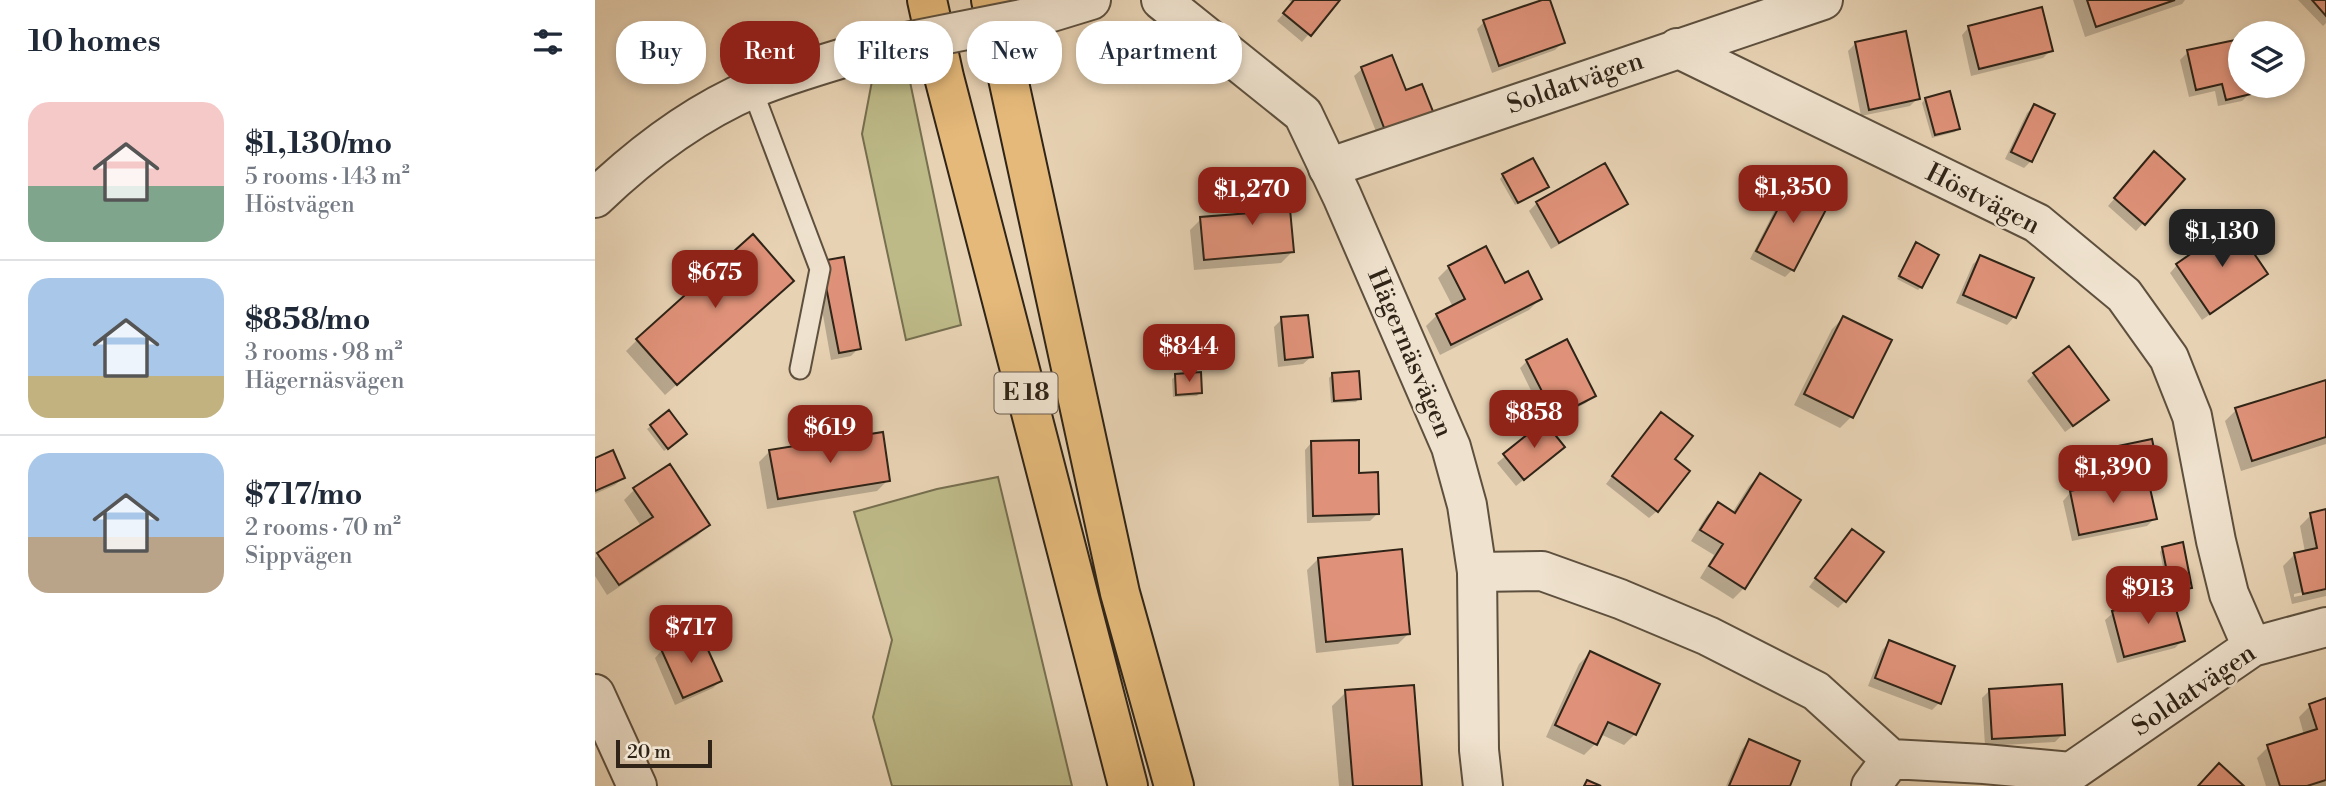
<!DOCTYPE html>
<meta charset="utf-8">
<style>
:root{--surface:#fff;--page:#f2f2f3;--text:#1f2937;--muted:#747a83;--line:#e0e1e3;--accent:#8f2418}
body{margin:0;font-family:"Libre Bodoni",serif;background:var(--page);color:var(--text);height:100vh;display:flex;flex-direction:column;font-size:26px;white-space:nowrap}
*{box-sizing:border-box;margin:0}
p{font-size:23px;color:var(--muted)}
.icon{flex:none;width:38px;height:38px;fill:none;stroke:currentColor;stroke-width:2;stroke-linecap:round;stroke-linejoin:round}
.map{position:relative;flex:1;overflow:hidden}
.drawer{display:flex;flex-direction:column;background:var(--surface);width:595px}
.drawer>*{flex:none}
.top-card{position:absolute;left:21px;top:21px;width:665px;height:63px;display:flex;gap:14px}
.buttons{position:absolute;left:1633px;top:21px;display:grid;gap:14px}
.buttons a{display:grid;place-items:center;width:77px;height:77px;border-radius:50%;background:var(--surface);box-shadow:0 4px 10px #0003;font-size:35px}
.scale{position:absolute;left:21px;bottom:18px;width:96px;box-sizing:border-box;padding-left:7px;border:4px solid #2f2417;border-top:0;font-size:19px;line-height:24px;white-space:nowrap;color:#2f2417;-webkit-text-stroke:5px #efe2ce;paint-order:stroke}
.price{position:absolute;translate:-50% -60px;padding:0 16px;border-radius:14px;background:var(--accent);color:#fff;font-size:23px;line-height:46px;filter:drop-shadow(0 2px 4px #0008)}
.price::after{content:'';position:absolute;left:50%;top:42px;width:21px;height:16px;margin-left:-10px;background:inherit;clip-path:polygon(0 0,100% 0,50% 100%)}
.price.selected{background:#222;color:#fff}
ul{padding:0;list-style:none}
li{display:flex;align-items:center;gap:21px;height:175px;padding:0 28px}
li+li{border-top:2px solid var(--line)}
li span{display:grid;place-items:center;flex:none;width:196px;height:140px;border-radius:21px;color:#555}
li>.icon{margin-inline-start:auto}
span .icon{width:84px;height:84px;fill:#fffc;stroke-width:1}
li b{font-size:30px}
h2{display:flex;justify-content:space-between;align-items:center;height:84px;padding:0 28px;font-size:30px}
.chip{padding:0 24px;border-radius:28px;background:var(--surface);box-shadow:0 4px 10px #0003;font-size:24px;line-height:63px}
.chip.selected{background:var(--accent);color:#fff}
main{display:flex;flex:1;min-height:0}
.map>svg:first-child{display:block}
</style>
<main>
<section class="drawer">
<h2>10 homes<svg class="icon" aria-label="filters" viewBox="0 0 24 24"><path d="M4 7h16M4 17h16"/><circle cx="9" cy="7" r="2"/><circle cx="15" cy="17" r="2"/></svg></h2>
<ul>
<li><span style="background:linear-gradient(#f6c9c9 60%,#7fa58c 0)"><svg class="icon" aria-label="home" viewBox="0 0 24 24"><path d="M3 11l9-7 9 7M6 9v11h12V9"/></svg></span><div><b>$1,130/mo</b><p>5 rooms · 143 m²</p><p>Höstvägen</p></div></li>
<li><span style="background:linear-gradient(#a9c7e8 70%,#c2b280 0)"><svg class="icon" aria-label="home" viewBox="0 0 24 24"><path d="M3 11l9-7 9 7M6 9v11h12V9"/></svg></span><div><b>$858/mo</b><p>3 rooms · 98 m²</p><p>Hägernäsvägen</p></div></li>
<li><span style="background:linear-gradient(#a9c7e8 60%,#b9a48a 0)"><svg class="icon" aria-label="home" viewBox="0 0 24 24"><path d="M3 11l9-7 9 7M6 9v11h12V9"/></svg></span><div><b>$717/mo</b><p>2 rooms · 70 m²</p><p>Sippvägen</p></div></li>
</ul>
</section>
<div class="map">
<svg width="1731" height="786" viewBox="0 0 1731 786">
<rect width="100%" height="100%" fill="#e7d2b3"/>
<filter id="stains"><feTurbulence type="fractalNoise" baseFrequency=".00286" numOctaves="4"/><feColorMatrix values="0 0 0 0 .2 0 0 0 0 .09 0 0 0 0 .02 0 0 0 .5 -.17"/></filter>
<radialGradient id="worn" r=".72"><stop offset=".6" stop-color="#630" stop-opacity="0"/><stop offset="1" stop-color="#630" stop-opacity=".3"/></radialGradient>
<path fill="#bdba88" stroke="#766f50" stroke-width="2" d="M314,77l52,248 -55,15 -44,-206 10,-53z
M403,477l74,309h-180l-19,-69 19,-77 -38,-128 83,-23z"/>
<path fill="#0003" d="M694,0h49l-36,42 -25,-21 16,-18z
M1478,0h112l-3,4 -97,33z
M1703,0h28v23l-3,3z
M889,22l78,21 -7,7 -63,23 -15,-44z
M1374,27l82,23 -8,8 -72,18 -9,-41z
M1645,41v45h8l1,8 -7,7 -24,5 -3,-15 -26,6 -9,-37 8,-8z
M1261,43l62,55 -8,8 -49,10 -13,-65z
M796,57l14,36 -26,46 -25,-63 8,-7z
M1330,99l33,29 -3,4 -23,6 -10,-35z
M1439,106l-3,55 -7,7 -19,-9 22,-46z
M1552,161l36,18 -47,52 -28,-25z
M908,175l44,12 -32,18 -15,-26z
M666,181l31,71 -11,11 -87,7 -4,-40 11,-11 51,-4 -2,-23z
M1198,182l-1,88 -7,7 -35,-18 35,-69z
M942,203h89l-8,8 -67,38 -22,-38z
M1318,248l8,39 -3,3 -21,-11z
M1386,257l50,22 -17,38 -7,8 -51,-22 17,-39z
M227,263l37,85 -8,8 -20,4 -16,-90z
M1582,265l89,9 -64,46 -32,-47z
M854,267l55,18 36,14 -11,11 -89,45 -14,-29 11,-11 16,-8 -15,-29z
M186,292l-116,103 -39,-44 11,-11z
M1248,318l46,23 -38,76 -11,11 -46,-23 38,-76z
M687,319l29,38 -8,7 -25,3 -4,-40z
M932,361l66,35 -7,7 -39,20 -27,-55z
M738,374l26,24 -3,4 -25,1 -2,-25z
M1439,374l65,33 -34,25 -38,-51z
M581,376l24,16 -3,4 -24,1 -1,-18z
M1731,386v58l-85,27 -16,-50 11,-11z
M1059,422l19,37 -16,52 -8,7 -43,-34z
M949,424l19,23 -47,39 -19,-23z
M56,426l31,11 -18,14 -17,-22z
M717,442l46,33 19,39 -7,7 -63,2 -2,-73z
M1523,448l39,24 -10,8 8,38 -8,8 -75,15 -9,-40 7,-8 47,-10 -6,-27z
M175,451l118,29 -11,11 -110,18 -8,-47z
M0,460l28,18 -8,7 -20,9z
M1165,475l-16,113 -11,11 -33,-21 14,-23 -23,-14 16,-26 11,-11 14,9 17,-27z
M40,489l73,36 -11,11 -90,59 -12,-19v-18l46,-32 -17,-26z
M1731,511v76l-32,7v3l32,-7v6l-34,8 -9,-38 11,-11 11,-3 -5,-26 11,-11z
M1250,538v63l-7,7 -29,-21z
M1568,548l28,39 -4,4 -17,3 13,46 -8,8 -58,15 -12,-43 8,-7 56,-16 -9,-45z
M723,559l91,74 -11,11 -82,9 -9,-83z
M1295,642l49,61 -7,7 -64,-24 14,-36z
M67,650l58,31 -7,7 -38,17 -20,-47z
M995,653l45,81 -11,11 -24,-11 -5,10 -11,11 -38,-18 33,-73z
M1395,690l73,44 -8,8 -70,4 -3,-48z
M751,692l74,94h-81l-7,-80z
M1731,700v86h-60l-9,-28 11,-11 36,-12 -5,-18 11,-11z
M1154,741l39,45h-62l16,-37z"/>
<path fill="#df9279" stroke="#2f2417" stroke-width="2" d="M699,0h46l-29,36 -28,-23z
M947,0h8l15,43 -66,23 -16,-46z
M1492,0h88l-79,27z
M1717,0h14v16z
M1447,7l11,44 -74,18 -11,-43z
M1311,31l14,68 -51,11 -14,-68z
M1645,39v47h9l2,8 -25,6 -4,-16 -26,6 -9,-40z
M797,55l14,35 16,-6 12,30 -48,19 -25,-66z
M1355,91l10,38 -25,6 -10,-37z
M1439,104l21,10 -23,48 -21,-10z
M1559,151l31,28 -40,46 -31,-27z
M938,158l16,29 -31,16 -16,-29z
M1010,163l23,41 -69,39 -23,-41z
M692,177l7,75 -90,8 -4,-43 63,-5 -3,-33z
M1198,180l38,20 -37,71 -38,-20z
M1639,224l34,50 -58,40 -34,-50z
M158,234l41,47 -117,104 -41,-46z
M1321,242l23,13 -17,33 -23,-12z
M891,246l19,37 23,-12 14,28 -91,46 -15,-31 29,-15 -17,-33z
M1385,255l54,23 -18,40 -53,-23z
M249,257l17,92 -22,4 -18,-92z
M713,315l5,42 -28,3 -4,-43z
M1248,316l49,24 -39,78 -49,-24z
M972,339l29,57 -41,21 -29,-57z
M1474,346l40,54 -36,26 -40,-53z
M764,371l2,28 -27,2 -2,-28z
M606,372l1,21 -26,2 -1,-21z
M1731,380v57l-74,24 -17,-53z
M74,410l18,24 -19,15 -18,-24z
M1066,412l32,24 -18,23 15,12 -32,41 -46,-36z
M949,421l21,26 -41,33 -21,-26z
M288,432l7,49 -112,18 -9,-49z
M1557,439l7,34 -34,7 -7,-34z
M764,440v33l19,-1 1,42 -66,2 -2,-75z
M18,450l12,28 -30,13v-33z
M75,464l40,61 -91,60 -22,-32 56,-36 -20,-29z
M1165,473l41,27 -56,89 -36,-23 14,-22 -23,-14 18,-28 17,11z
M1552,475l10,44 -78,16 -9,-44z
M1731,509v80l-23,5 -9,-41 23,-5 -7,-35z
M1257,529l32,23 -38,50 -31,-24z
M1588,542l9,46 -21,4 -9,-45z
M807,549l8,85 -84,8 -8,-84z
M1577,595l13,46 -61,16 -12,-46z
M105,632l22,49 -39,17 -22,-49z
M1294,640l66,26 -14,38 -66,-26z
M995,651l70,33 -24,51 -28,-13 -11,23 -42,-20z
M1467,684l3,51 -73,4 -3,-50z
M819,685l8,101h-69l-8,-96z
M1731,698v82l-19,6h-27l-13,-41 50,-16 -8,-25z
M1154,739l51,22 -10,25h-61z
M1624,763l25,23h-46z
M992,780l14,6h-17z"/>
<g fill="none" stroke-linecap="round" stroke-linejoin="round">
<defs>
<path id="service" d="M157,89l68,180 -20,100"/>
<path id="minor" d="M447,15l49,-15
M1082,48l360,175 87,72 45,63 23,58 24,125 13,53 23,53
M733,168l495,-168
M0,198c46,-44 100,-85 159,-110 39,-16 81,-27 122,-40
M882,572l65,-1 78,28 88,37 108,55 75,68 93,5 87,8
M0,694l42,92
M1476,772l181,-125 74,-20
M1276,786l20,-27"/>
<path id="tertiary" d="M566,0l142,114 39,82 109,251 16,58 10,67 2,178 4,36"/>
<path id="motorway" d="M332,0l17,77 184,709
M396,0l129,593 54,193"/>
</defs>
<use href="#service" stroke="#5d503e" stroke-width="23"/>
<use href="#minor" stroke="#5d503e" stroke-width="42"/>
<use href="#tertiary" stroke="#5d503e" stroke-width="42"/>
<use href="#motorway" stroke="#2f2417" stroke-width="42"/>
<use href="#service" stroke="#efe2ce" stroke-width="19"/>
<use href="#minor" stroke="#efe2ce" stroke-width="38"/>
<use href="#tertiary" stroke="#efe2ce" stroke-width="38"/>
<use href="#motorway" stroke="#e4b97a" stroke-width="38"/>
<defs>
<path id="minor-bridge" d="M281,48l166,-33"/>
</defs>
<use href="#minor-bridge" stroke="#5d503e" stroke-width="42" stroke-linecap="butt"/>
<use href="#minor-bridge" stroke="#efe2ce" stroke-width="38"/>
</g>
<g text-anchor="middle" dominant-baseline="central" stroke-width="5" stroke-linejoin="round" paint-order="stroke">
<rect fill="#efe2ce" stroke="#695d4e" stroke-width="2" x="399.5" y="372.5" width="63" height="41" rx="5"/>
<g font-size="24" font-weight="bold" fill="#2f2417">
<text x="431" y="393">E 18</text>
</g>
<g font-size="26" fill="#2f2417" stroke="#efe2ce">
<text transform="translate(980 83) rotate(-19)">Soldatvägen</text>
<text transform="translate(1388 199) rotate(27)">Höstvägen</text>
<text transform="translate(815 353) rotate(67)">Hägernäsvägen</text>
<text transform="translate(1599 690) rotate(-34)">Soldatvägen</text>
</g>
</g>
<rect width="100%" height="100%" filter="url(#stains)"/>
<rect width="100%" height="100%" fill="url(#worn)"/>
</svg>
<div class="buttons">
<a><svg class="icon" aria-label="layers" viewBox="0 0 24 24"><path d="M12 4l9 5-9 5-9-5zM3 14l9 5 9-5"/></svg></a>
</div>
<div class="scale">20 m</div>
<b class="price" style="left:1198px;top:225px">$1,350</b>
<b class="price" style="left:657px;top:227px">$1,270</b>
<b class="price selected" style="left:1627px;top:269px">$1,130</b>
<b class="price" style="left:120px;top:310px">$675</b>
<b class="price" style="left:594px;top:384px">$844</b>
<b class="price" style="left:939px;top:450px">$858</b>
<b class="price" style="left:235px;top:465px">$619</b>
<b class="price" style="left:1518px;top:505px">$1,390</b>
<b class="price" style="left:1553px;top:626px">$913</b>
<b class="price" style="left:96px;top:665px">$717</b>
<div class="top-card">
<a class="chip">Buy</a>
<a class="chip selected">Rent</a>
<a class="chip">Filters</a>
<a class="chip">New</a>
<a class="chip">Apartment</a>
</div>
</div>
</main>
